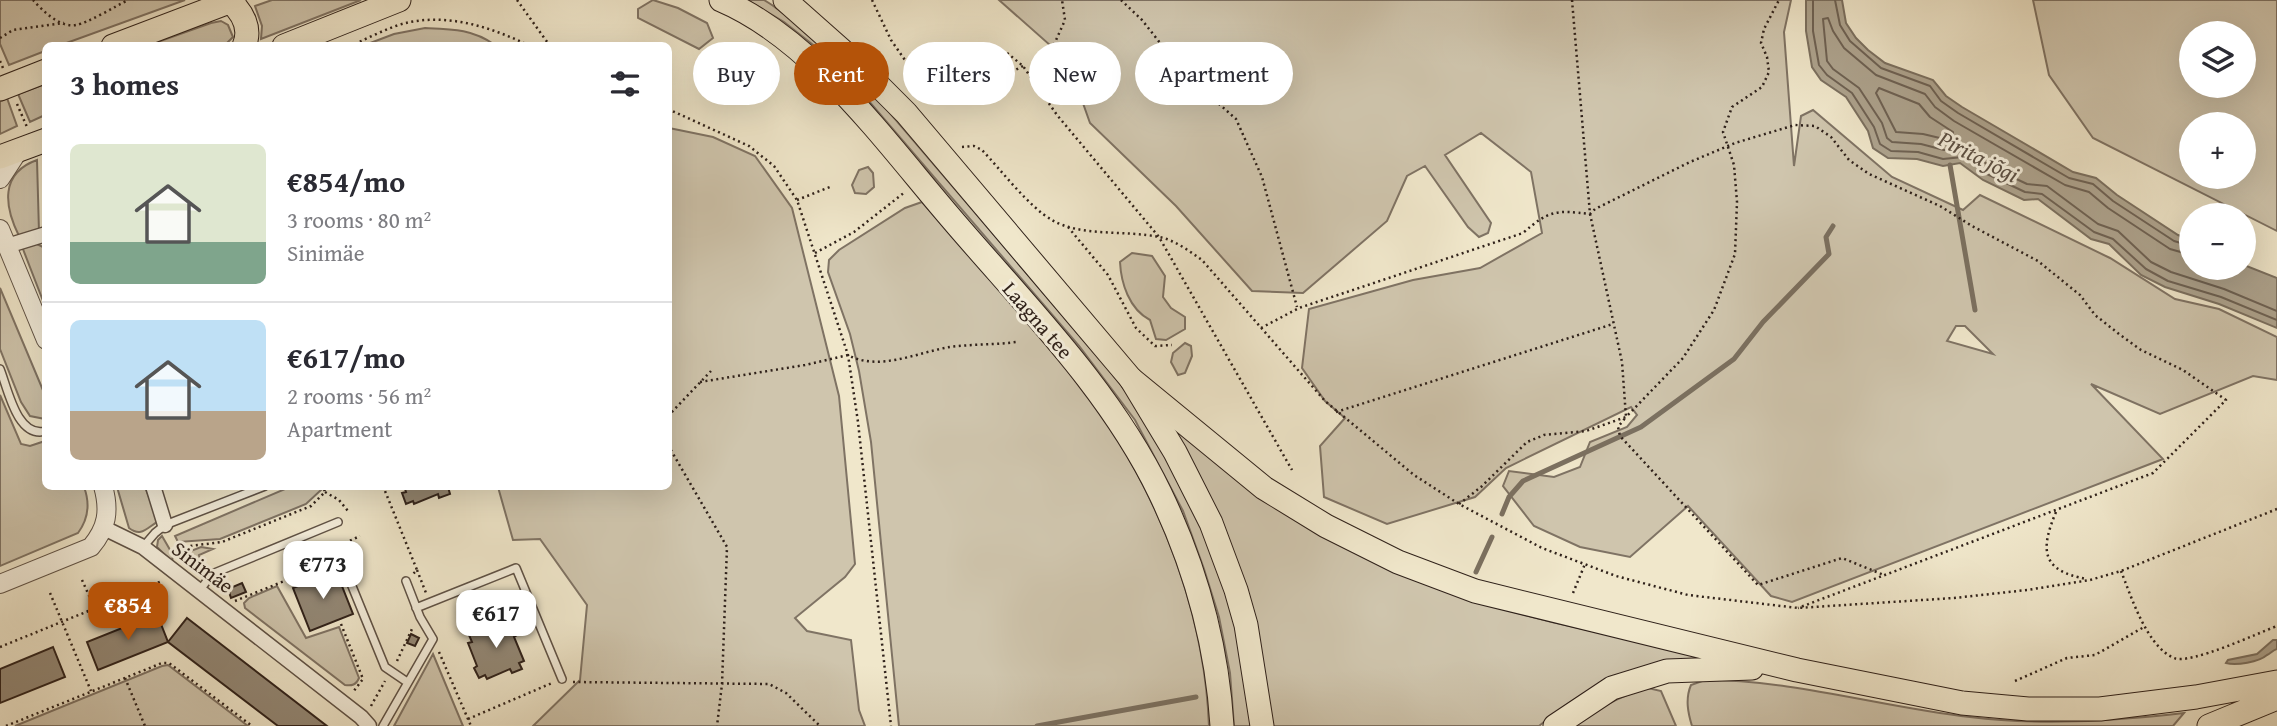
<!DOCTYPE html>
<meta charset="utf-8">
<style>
:root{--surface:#fff;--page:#f2f2f3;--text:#2b2b33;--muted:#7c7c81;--line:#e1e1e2;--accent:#b45309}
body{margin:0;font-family:"Gentium Book Plus",serif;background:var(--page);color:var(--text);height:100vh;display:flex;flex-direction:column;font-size:26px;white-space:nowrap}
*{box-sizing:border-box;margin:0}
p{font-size:23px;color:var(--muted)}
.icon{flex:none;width:38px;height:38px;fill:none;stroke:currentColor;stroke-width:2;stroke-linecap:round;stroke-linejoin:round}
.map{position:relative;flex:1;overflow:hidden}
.details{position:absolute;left:42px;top:42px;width:630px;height:448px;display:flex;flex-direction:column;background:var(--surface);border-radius:10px;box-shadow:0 7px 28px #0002}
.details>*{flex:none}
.hud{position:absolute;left:693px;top:42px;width:665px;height:63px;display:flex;gap:14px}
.controls{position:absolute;left:2179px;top:21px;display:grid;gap:14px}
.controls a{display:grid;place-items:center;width:77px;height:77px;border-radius:50%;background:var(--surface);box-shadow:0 7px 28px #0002;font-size:35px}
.price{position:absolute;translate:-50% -60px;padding:0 16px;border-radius:14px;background:#fff;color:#222;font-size:23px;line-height:46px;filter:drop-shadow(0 2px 4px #0008)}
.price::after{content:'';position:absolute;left:50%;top:42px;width:21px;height:16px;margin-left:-10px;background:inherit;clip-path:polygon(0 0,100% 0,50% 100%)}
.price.active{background:var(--accent);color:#fff}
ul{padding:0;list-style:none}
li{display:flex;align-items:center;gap:21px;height:175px;padding:0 28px}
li+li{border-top:2px solid var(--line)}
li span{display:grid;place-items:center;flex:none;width:196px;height:140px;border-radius:10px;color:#555}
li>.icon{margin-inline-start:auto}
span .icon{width:84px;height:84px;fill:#fffc;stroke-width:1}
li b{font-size:30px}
h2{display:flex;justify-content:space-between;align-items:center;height:84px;padding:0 28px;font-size:30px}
.pill{padding:0 24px;border-radius:32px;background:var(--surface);box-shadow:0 7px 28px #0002;font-size:24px;line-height:63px}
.pill.active{background:var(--accent);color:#fff}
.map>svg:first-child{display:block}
</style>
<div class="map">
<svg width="2277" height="726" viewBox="0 0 2277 726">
<rect width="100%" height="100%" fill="#f0e7cb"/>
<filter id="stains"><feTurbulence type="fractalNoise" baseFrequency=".00286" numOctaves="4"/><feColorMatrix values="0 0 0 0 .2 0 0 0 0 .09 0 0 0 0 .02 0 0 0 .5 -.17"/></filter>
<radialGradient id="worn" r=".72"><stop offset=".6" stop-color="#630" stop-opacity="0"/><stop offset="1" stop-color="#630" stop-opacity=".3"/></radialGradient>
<path fill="#cfc5ad" stroke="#7f7364" stroke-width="2" fill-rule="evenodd" d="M0,0h185l-124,45 -15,1 -1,5 -36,14 -9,-21z
M272,0h89l-100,39 1,-13 -7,-20z
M653,0l25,8 29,15 6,15 -14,11 -61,-31v-9z
M747,0h17l8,5 49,36 45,44 240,281 34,44 53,92 46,122 16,102h-21l-4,-53 -11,-56 -15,-48 -21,-58 -48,-91 -56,-74 -212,-247 -45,-47 -38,-30z
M999,0h792l-7,32 10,134 7,-50 12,-6 79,67 71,33 17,-15 130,63 65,41 44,10 58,28v43l-24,-4 -93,38 -69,-30 72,75 -371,143 -21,-6 -83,-90 -58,51 -50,-10 -46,-21 -31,-40 6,-15 45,6 26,-10 10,-25 37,-15 10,-12 -6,-8 -125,61 -31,29 -88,27 -63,-27 -4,-51 25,-28 -20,-17 -23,-33 7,-59 104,-29 67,-12 62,-35 -11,-61 -50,-39 -36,22 46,68 -3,10 -9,4 -11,-10 -43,-61 -18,10 -20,45 -84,72 -51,-2 -76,-85 -86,-83 -22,-62zM1956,326h9l28,28 -46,-13z
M2033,0h244v231l-184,-93 -44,-63zM2244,33v53h-53v-53zM2244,124v53h-53v-53z
M221,21l7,4 5,12 -8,8h-76l62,-22z
M425,28c27,1 48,1 70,17h-130l29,-11z
M45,84v31l-15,7 -12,-28z
M7,98l10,28 -17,8v-33z
M669,128l44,9 42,19 37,52 47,188 16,168 -10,13 -50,41 12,13 44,9 8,70 6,16h-332l47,-46 7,-75 -47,-66 -27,1 -15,-53 170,-1z
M37,160l2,72 -20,4c-15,-30 -19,-63 18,-76z
M868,167l5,6 1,14 -8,7 -11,-1 -3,-8 7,-15z
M922,202c66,74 142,149 193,233 54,88 90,188 94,291h-310l-28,-284 -12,-71 -9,-37 -22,-62 1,-12 10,-10 66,-42z
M35,243l10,5v58l-24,-62z
M1132,253l20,3 13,20 -2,21 8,11 14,9v12l-19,11 -10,-1 -6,-19c-21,-11 -29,-37 -30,-58z
M0,288l45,107v24l-15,-3 -9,-14 -21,-53z
M1185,343l6,3 1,10 -7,17 -7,2 -7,-13 2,-9z
M0,395l21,49 9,2 15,-5 1,45 38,1c6,16 5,31 -6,46l-78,33z
M1170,424l309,179 73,19 157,35c-72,5 -115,23 -170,69h-267c-15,-109 -42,-208 -102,-302z
M292,486l26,1 3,3 -15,14 -86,35 -42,3 -3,-6z
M117,487h28l14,34c-12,6 -17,17 -30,7z
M162,536l11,19 -1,7 -15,-15 1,-7z
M201,547l12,2 -14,6 3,13 -2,6 -15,-12 -2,-8z
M277,586l29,52 33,-11 20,51c-3,7 -7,8 -14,7l-100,-77 -1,-5 5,-5z
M433,654l30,72h-69z
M168,665l80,61h-233l147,-60z
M1705,680c89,0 177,27 265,37 72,9 142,4 214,-4l-11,13h-481c-4,-13 -7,-27 -1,-41z
M1648,688l13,3 15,35h-104c25,-17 47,-30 76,-38z"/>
<path fill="#aea48f" stroke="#7b7060" stroke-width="2" d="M1806,0h36l4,23 10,15 12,12 17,13 48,17 13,16 16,11 111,65 23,6 21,17 61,40 13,5v28h53v-3l33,13v50l-58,-24 -54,-17 -24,-12 -32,-31 -18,-5 -53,-40 -14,1 -41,-20 -23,-17 -17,3 -26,-7 -29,-1 -15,-10 -5,-17 -22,-34 -25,-17 -9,-13 -6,-36z
M2273,640h4v9c-4,1 -6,4 -10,6 -8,7 -31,11 -41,8l2,-3 29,-6z"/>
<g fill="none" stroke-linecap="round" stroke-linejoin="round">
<path stroke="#6e6254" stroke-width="2" d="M1813,0v31l6,34 8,10 25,18 22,34 6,17 11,7 27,1 25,7 20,-2 24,17 38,18 17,2 52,38 19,7 33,30 22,12 53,16 56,23
M1835,0l5,25 10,16 31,27 49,18 11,15 17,12 111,65 24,6 20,17 61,40 17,5
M1879,88l40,16 11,13 23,15v5l-9,2 -21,-5 -27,-2 -20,-39z
M2191,255l-21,-6 -62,-41 -19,-16 -24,-7 -111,-64 -19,-14 -10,-13 -49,-19 -32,-27 -11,-17 -5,-13 -5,1 4,42 6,8 26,19 23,35 5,15 5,4 29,2 23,6 22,-1 25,18 36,17 20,2 51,38 20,7 33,31 20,10 53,17 53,22"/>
<path stroke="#7b7060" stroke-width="5" d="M1950,165l25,145
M1502,514l7,-17 14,-16 118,-54 93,-68 29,-37 66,-68 -3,-17 7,-11
M1476,572l16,-35
M1037,726l159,-29"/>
</g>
<path fill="#938876" stroke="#2f211a" stroke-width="2" d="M404,486h46l-2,1 2,7 -11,4 -1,-4 -24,10 -1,-3 -7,3 -4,-11 4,-1z
M336,571l17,43 -43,17 -17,-43z
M242,583l4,9 -15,6 -3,-9z
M157,614l11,28 -70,28 -11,-28z
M187,618l140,108h-49l-110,-84z
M503,621l1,3 8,-3 5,14 -3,2 10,24 -5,2 3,6 -10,4 -2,-4 -23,10 -2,-4 -6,3 -5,-10 3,-2 -9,-23 4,-1 -3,-7z
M411,634l8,4 -4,8 -8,-3z
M53,647l12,30 -65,26v-34z"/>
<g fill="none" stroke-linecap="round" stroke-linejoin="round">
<defs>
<path id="service" d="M0,369c8,20 17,70 46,62
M143,547l12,-14 10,-8 100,-39
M336,547l49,120 22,15
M200,590l12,-16 126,-52
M416,608l100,-40 46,111
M383,726l50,-87 -13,-22 -14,-36"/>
<path id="minor" d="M7,246l39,-12
M153,486l12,39
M104,528l39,19 218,170 8,9"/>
<path id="tertiary" d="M0,179l19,-29
M0,229l46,111
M0,584l91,-37c16,-19 19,-36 12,-61"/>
<path id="primary" d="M721,0c94,40 168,147 235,224 72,84 155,167 204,269 36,75 57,150 62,233
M785,0l69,61 52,52 225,266 44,73 36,71 25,67 10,35 16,101
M230,1c12,11 22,27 14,45
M113,46l121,-46
M284,46l115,-46
M0,89l46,-18
M0,157l46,-17"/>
<path id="trunk" d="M1131,379l133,109 62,38 72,36 77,29 322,79 165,33 66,6h72l96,-12 81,-15
M1555,726l57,-38 55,-17 85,-3
M2209,726l68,-28"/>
</defs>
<use href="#service" stroke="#5f5246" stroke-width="10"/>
<use href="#minor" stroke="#5f5246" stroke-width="17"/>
<use href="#tertiary" stroke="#5f5246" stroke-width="20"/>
<use href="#primary" stroke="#2f211a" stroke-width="25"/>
<use href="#trunk" stroke="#2f211a" stroke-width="25"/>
<path stroke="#2f211a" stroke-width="2.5" stroke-dasharray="2 3.5" stroke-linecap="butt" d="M33,0c10,11 27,28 43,25 12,-2 40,-19 52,-25
M517,0l33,46
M872,0l19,40 25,36 16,5
M1121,0l21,20 41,52 53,47 26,58 35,130
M1572,0l18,214 32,148 4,55 -8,10 2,9 138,149 84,-27 42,17
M0,38l13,-8 51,-7
M350,46c19,-8 40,-20 60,-24 42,-8 83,6 120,24
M0,61l3,7
M1023,66l-29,15h-61l38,-25 17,-4h18l17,14 34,49 102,122 133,233
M1036,85l29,-65 -3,-20
M17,104l10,23
M668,109l81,37 25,20 23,34 51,155 10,67 33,304
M962,147l12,-1 8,4c19,20 47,57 70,70 28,17 75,10 107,17 16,3 30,14 43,23l123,141 89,74 45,29 83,44 74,28 72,19 110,13 156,-10 73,-8 63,-10 31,-9 156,-62
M46,164v40
M797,200l33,-13
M1068,227l40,48 28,53 19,18 17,-1
M815,253l39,-21 51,-40
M1261,328l38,-20 224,-75c26,-23 33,-23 67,-19l5,-5 95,-47 45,-19 60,-18 20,1 16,11 18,23 20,14 71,32 32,20 66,35 42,34 15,20 24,19 22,16 42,20 43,30 -73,73 -355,135
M700,382l105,-17 43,-10c31,17 70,-3 102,-8 22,-3 44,-2 66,-5
M1336,412l277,-88
M668,416l43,-45
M668,445l59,102 -5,137 -5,42
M383,486l34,84 -4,4
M483,488l5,-2
M325,492l14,8 9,11
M1459,504l22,-17 46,-45 17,-7 42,-4 40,-14 57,-59 31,-48 21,-56 2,-52 -3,-37 -11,-33 9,-25 30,-20 7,-15 -2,-15 -6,-14 3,-14 15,-29
M2056,512c-16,38 -15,59 31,67
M345,543l15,-7
M174,548l48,-6 89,-36 14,-14 -2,-6
M417,570l9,23
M2121,571c10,25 26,76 53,87 16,7 84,-25 103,-32
M82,580l13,29
M50,593l41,98
M1573,593l12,-29
M235,601l84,-34 -5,-12 12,-4
M341,624l22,55 -10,13
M0,647l162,-66
M439,652l32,74
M397,661l15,-32
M125,678l20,48
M2015,681l52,-23 28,-3 49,-28
M573,682l196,2 17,9 34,33
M371,706l14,-25
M468,719l84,-36
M6,726l156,-63h7l83,63"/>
<use href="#service" stroke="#f5efdd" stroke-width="7"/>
<use href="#minor" stroke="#f5efdd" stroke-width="14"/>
<use href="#tertiary" stroke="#f5efdd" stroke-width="18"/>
<use href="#primary" stroke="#f0e7cb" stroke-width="23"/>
<use href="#trunk" stroke="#f0e7cb" stroke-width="23"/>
</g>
<g text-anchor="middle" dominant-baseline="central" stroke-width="6" stroke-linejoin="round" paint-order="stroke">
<g font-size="21" fill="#2f211a" stroke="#f5efdd">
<text transform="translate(1038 320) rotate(49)">Laagna tee</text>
<text transform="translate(203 567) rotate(37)">Sinimäe</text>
</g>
<g font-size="23" font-style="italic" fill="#5b4f43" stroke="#f5efdd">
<text transform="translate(1979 156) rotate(27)">Pirita jõgi</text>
</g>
</g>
<rect width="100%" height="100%" filter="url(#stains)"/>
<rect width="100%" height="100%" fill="url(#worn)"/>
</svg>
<div class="controls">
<a><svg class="icon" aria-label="layers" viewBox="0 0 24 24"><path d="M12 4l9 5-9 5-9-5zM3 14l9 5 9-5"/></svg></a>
<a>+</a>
<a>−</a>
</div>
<b class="price" style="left:323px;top:601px">€773</b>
<b class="price active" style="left:128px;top:642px">€854</b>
<b class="price" style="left:496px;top:650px">€617</b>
<div class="hud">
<a class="pill">Buy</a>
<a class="pill active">Rent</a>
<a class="pill">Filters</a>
<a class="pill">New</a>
<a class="pill">Apartment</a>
</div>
<section class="details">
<h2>3 homes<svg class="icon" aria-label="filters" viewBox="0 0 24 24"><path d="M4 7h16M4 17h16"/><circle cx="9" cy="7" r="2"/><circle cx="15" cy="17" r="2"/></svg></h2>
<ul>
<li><span style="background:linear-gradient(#dfe7d0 70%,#7fa58c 0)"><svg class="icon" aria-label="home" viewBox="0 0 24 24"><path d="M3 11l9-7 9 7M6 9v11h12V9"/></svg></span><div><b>€854/mo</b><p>3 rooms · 80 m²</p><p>Sinimäe</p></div></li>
<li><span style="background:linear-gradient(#bfe0f5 65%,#b9a48a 0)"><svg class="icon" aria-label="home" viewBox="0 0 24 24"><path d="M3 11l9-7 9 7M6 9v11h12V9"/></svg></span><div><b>€617/mo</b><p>2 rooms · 56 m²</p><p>Apartment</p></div></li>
</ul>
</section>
</div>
